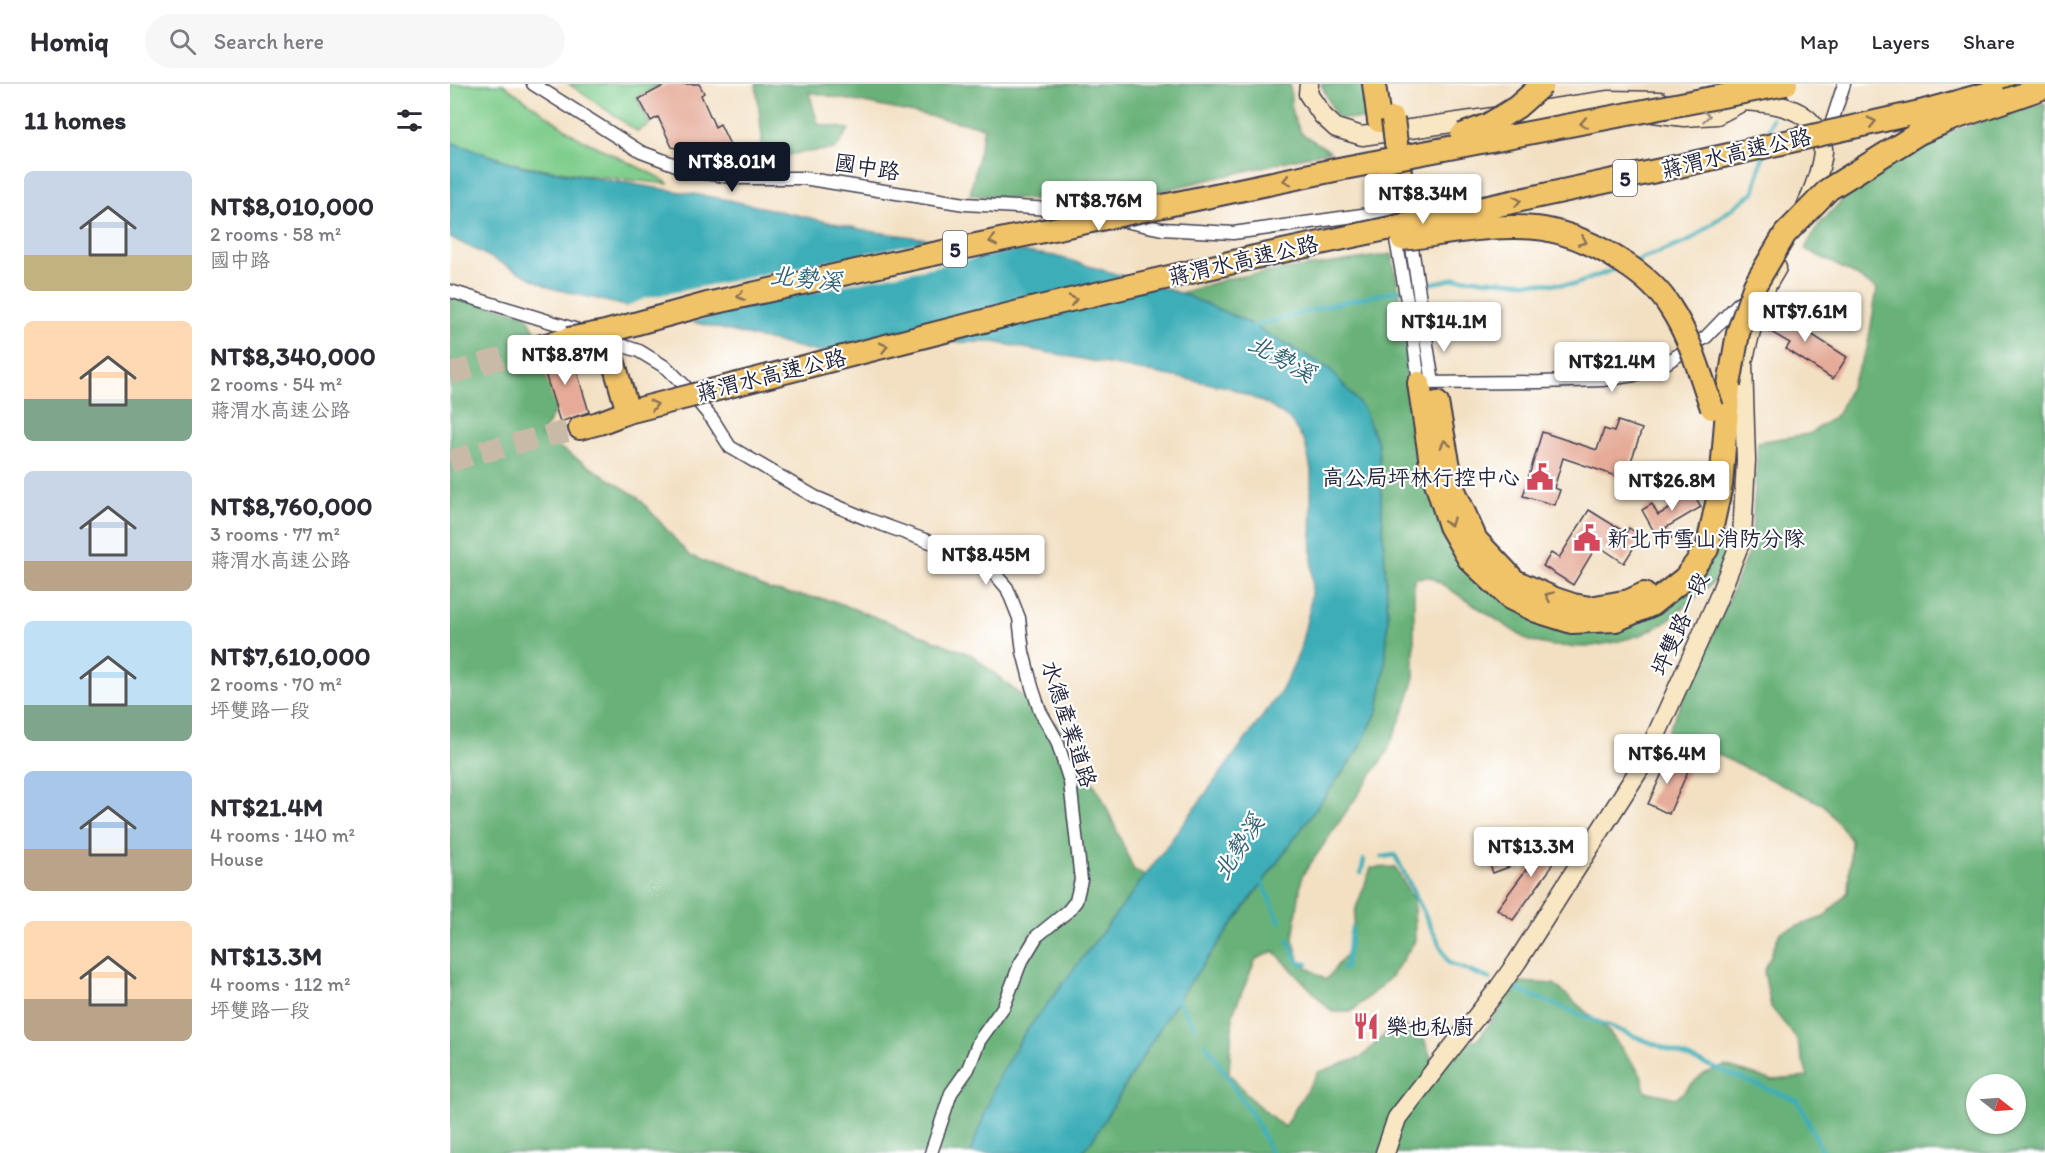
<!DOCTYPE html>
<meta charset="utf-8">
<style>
:root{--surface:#fff;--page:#f7f7f7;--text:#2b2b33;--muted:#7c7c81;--line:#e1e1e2;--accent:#111827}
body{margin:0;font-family:Itim,"LXGW WenKai TC",sans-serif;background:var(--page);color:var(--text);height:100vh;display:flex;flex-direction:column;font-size:22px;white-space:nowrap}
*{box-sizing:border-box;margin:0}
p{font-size:20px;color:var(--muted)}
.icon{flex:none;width:33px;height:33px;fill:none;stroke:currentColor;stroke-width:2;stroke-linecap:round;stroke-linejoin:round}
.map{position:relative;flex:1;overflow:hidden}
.details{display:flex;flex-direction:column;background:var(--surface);width:450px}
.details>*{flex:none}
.needle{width:39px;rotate:107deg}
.buttons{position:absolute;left:1516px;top:990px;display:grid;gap:12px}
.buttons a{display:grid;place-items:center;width:60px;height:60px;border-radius:50%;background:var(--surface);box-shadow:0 2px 4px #0004;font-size:30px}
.price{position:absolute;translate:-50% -51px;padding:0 14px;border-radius:6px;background:#fff;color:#222;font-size:20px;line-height:39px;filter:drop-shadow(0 2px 3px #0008)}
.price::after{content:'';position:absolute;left:50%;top:36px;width:18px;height:14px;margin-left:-9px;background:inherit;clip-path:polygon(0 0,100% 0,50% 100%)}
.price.active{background:var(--accent);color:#fff}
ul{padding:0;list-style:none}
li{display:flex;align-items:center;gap:18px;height:150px;padding:0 24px}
li span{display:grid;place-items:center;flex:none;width:168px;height:120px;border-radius:9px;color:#555}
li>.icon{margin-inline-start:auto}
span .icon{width:72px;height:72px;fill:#fffc;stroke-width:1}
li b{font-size:26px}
h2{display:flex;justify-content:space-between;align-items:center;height:72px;padding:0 24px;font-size:26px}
header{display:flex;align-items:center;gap:36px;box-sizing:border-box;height:84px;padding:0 30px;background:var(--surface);border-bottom:2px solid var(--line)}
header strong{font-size:28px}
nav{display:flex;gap:33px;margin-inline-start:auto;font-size:21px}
.search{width:420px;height:54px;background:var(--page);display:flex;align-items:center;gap:15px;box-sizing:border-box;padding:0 21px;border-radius:33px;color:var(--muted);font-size:22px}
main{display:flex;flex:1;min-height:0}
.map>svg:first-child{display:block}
</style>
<header>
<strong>Homiq</strong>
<div class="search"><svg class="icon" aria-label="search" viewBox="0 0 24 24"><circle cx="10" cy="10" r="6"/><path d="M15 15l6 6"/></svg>Search here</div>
<nav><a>Map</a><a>Layers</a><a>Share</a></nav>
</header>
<main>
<section class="details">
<h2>11 homes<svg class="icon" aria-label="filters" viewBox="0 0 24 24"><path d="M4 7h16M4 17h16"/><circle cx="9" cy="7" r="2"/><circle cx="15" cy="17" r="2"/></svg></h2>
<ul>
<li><span style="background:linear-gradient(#c9d6e8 70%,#c2b280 0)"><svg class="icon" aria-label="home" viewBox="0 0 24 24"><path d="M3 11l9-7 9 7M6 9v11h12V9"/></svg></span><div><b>NT$8,010,000</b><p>2 rooms · 58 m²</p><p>國中路</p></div></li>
<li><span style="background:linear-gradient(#ffd9b3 65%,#7fa58c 0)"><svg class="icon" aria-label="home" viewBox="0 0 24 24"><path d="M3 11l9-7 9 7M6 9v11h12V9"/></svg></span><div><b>NT$8,340,000</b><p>2 rooms · 54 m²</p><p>蔣渭水高速公路</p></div></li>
<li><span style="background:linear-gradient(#c9d6e8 75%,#b9a48a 0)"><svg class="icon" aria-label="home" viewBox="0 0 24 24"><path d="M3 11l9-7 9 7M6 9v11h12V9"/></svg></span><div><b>NT$8,760,000</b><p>3 rooms · 77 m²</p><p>蔣渭水高速公路</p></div></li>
<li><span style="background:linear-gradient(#bfe0f5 70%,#7fa58c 0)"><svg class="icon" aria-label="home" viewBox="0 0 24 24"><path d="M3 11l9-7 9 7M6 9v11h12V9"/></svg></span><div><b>NT$7,610,000</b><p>2 rooms · 70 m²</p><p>坪雙路一段</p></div></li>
<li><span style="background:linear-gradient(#a9c7e8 65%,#b9a48a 0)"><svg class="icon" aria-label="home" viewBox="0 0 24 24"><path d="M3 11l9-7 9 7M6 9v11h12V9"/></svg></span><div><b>NT$21.4M</b><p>4 rooms · 140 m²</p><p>House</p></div></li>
<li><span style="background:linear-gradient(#ffd9b3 65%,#b9a48a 0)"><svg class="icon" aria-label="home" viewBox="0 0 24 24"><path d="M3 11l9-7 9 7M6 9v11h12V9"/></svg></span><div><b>NT$13.3M</b><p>4 rooms · 112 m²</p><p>坪雙路一段</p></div></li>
</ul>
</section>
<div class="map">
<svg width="1595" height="1069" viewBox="0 0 1595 1069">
<rect width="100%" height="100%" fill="#fff"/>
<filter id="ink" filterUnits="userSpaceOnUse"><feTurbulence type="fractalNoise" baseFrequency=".0167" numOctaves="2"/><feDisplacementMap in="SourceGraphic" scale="12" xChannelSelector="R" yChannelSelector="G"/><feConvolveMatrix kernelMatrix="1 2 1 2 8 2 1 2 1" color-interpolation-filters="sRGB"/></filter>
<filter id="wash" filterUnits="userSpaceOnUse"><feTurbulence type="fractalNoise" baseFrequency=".008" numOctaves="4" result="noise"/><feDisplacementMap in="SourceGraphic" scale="24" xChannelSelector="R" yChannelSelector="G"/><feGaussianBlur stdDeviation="1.35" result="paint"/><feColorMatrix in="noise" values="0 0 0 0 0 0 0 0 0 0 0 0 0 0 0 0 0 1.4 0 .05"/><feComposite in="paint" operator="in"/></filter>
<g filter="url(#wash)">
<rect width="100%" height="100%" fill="#f3e0c3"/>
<path fill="#80ce8d" stroke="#517864" stroke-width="1.5" d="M0,0h53l74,53 83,41 9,6 -85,-9 -64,-10 -70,-23z
M119,0h92l-25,13 14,27 -13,7z"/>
<path fill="#68b178" stroke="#456a5a" stroke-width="1.5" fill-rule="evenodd" d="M306,0h534l2,30 10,20 28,17 -228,54 -132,-10 14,-68 -175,-35 9,32 31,5 -13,20 -45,5 -32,15 3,-33z
M871,0h49l5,36 -38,-2z
M1595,19v1050h-1595v-858l76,19 40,77 -25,45 97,61 51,58 81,35 64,11 138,54 85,70 45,72 32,73 101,51 124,-172 19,-39 7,-43 3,-49 -10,-173 -48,-76 -89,-50 -61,-26 50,-15 162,-24 45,240 62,97 138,28 80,-86 17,8 -20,41 -50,41 -23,12 -26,7 -28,5 -34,-1 -24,-5 -98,-64 -17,1v103l-8,25 -20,48 -84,122 -9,63 7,23 26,18 23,-30 7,-42 15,-40 24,-1 19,34 1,40 -24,36 -40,35h-19l-58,-61 -18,8 -23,54 -4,60 24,28 31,26 34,-55 44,-15 36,-36 25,15 10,27 46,-25 40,-56 35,2 56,49 31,41 4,17 32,7 26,-24 22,-8 46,14 37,-3 -12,-39 -25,-31 -7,-35 16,-40 44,-15 24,-25 3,-52 -27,-35 -156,-74 54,-116 29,-69 7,-104 51,-8 29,-20 29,-65 10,-60 -27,-17 -45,-23 12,-22 27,-29 59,-44 55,-26zM1527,1000h39v40h-39z"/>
<path fill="#3eaeb8" stroke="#30687a" stroke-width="1.5" d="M0,58l70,24 204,33 145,32 186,25 125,37 61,26 89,50 33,39 15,36 10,174 -3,49 -7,43 -19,39 -185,256 -81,134 -12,14h-111l29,-77 25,-42 106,-138 152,-206 17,-37 10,-41 3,-28 -1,-114 -6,-28 -15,-22 -23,-16 -39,-17 -235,-45 -92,1 -83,9 -267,-64 -101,-51z"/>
<path fill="#f3e0c3" d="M492,154l79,11 -255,52 -79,22 -64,-15 23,-10z"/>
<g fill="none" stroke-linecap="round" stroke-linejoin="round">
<path stroke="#3eaeb8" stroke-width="4.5" d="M1317,54l5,-20
M1184,178l55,-21 65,-49 9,-37
M799,244l85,-24 123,-26 116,7 45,-17
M932,773l13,-2 54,108 41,16
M911,789l3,-13
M810,794l20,44
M838,856l11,23 8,1
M892,885h3l7,-41
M1063,904l285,113 25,52
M725,913l20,30
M756,960l50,77 15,32"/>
</g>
<g id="blocks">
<path fill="#e5ab98" d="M217,0h32l5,9 -3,2 14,32 5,-3 12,25 -22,11 -38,-13 -14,-30 -7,4 -12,-22z
M1325,220l18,10 -4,6 58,37 -14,22 -47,-30 4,-6 -26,-15z
M121,268l18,60 -29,10 -19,-62z
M1168,337l24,8 -17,50 -62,-21 -9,30 6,2 -5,15 -32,-9 19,-64 55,18 7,-21 10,3z
M1231,398l9,14 4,-2 7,13 -36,21 7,10 -11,6 -19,-34 10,-6 6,11 20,-11 -8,-15z
M1139,426l37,23 3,-5 12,8 -17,27 -27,-18 -24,40 -30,-19 8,-13 8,5z
M1209,672l29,15 -19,43 -21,-10 15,-33 -9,-5z
M1104,748l10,9 -16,31 -35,48 -16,-11z
M1050,760l9,23 -16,6 -9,-23z"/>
</g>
</g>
<g filter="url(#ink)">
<use href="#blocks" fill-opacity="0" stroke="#413e4f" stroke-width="1.5"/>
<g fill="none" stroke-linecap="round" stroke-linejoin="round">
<path stroke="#c9baa8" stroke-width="22" stroke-dasharray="22 11" stroke-linecap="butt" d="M0,290l85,-26
M0,378l19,-7 111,-27"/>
<defs>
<path id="street" d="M83,0l108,68 51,19 46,7h65l162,26 102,6 26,5
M1378,50l16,-50
M669,136l43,9 71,4 172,-24v3
M945,150l17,95 7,54 121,-1 62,-2 32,-5 29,-10 43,-28 32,-33 11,-7
M960,151l23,148
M0,207l134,41
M156,256l33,11 28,17 17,17 29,35 17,27 85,50 52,22 69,25 59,30 12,14 12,30 4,34 9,35 8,24 17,30 13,41 11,98 -5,21 -8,10 -31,25 -17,28 -16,42 -25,35 -11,28 -17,24 -20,60"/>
<path id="secondary" d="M859,0l-1,10 15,22 13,12 26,8 247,-36 51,1
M1277,17c29,0 79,1 91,33 2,5 6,11 5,17 -2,21 -12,44 -20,63
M1203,29l31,4 33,-2 25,-13
M935,1069l12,-35 101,-129 19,-27 127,-200 73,-161 25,-63 4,-78 -3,-98 8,-31 16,-46 10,-17"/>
<path id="highway" d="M924,0l5,37
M1543,8l22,-8
M946,59l9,66
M85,264l33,-9
M969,299l13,87 18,56 19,33 41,39 27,13 35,11 44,-2 35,-15 34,-27 22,-29 14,-64 8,-100
M987,319l16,85 23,52 39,41 40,18 18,6 17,3 39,-7 15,-7
M130,344l19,-5"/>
</defs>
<use href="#street" stroke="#413e4f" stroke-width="15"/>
<use href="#secondary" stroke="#413e4f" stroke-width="21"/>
<use href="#highway" stroke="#413e4f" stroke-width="26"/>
<use href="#street" stroke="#fff" stroke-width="12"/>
<use href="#secondary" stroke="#f9e7c3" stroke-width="18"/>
<use href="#highway" stroke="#f1c369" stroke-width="22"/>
<defs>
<path id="highway-bridge" d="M943,35l3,24
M1012,51l26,-10 29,-18 26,-23
M952,155c43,-5 99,-17 142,-10 28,5 56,18 80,34 17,11 35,26 46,44 20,30 30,67 42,101
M155,248l23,80
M118,255l37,-7 102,-28 217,-48 420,-88 442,-84
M1279,301l9,-52 17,-48 30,-51 44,-45 90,-56 30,-13 96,-33
M149,339l29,-11 395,-101 232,-54 415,-89 250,-56 73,-20"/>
</defs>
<use href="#highway-bridge" stroke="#413e4f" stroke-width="26" stroke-linecap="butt"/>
<use href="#highway-bridge" stroke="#f1c369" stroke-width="22"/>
</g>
<defs><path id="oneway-chevron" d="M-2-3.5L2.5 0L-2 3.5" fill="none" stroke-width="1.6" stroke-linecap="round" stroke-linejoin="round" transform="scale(1.5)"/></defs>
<use stroke="#988e86" href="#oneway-chevron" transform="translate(1256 32) rotate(-3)"/>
<g stroke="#8a7252">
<use href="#oneway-chevron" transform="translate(1422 38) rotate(-13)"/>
<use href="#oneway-chevron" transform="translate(1134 39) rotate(169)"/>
<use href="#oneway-chevron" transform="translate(837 96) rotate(168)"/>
<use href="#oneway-chevron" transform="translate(1067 117) rotate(-12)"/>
<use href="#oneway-chevron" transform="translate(543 157) rotate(168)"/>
<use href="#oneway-chevron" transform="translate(1133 157) rotate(23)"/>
<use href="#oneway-chevron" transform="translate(291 212) rotate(167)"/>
<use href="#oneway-chevron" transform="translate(623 216) rotate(-13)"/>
<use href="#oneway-chevron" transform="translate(434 263) rotate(-14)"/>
<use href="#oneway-chevron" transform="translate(204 321) rotate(-14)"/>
<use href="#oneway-chevron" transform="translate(995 360) rotate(-101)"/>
<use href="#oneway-chevron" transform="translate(1000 438) rotate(68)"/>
<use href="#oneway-chevron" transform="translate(1099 512) rotate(-156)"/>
</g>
</g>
<defs>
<symbol id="civic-bare" viewBox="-9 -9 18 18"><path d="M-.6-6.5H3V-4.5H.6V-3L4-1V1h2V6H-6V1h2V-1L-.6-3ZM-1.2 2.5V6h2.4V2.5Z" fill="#d1495b" stroke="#fff" stroke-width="2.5" paint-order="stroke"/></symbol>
<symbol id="restaurant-bare" viewBox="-9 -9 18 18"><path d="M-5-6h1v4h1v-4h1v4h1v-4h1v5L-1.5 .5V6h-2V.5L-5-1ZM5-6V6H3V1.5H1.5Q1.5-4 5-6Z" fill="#d1495b" stroke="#fff" stroke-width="2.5" paint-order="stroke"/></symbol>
</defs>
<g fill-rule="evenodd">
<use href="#civic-bare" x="1071" y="374" width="38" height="38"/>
<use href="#civic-bare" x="1118" y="435" width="38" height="38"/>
<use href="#restaurant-bare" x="897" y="923" width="38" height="38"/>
</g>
<g text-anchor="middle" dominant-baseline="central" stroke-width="4.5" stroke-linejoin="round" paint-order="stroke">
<g fill="#fff" stroke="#646476" stroke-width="1.5">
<rect x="1163" y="76" width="24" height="36" rx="4.5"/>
<rect x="493" y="147" width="24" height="36" rx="4.5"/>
</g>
<g font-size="21" font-weight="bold" fill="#22223b">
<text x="1175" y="94">5</text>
<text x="505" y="165">5</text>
</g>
<g font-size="22" fill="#22223b" stroke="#fff">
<text transform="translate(1286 69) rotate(-13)">蔣渭水高速公路</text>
<text transform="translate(417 83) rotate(9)">國中路</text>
<text transform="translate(793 176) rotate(-13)">蔣渭水高速公路</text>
<text transform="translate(321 291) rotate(-14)">蔣渭水高速公路</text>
<text transform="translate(1230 540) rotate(-66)">坪雙路一段</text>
<text transform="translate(619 640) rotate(72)">水德產業道路</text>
</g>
<g font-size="22" fill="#22223b" stroke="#fff" text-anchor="start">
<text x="1070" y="393" text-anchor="end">高公局坪林行控中心</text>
<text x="1157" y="454">新北市雪山消防分隊</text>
<text x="936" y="942">樂也私廚</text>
</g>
<g font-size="24" font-style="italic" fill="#2f6173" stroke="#fff">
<text transform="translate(356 194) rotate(6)">北勢溪</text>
<text transform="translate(832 274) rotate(29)">北勢溪</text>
<text transform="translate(788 763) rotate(-57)">北勢溪</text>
</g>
</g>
</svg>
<div class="buttons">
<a><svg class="needle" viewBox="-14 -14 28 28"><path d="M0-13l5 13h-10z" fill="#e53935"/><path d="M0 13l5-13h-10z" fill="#7c7c81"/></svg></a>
</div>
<b class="price active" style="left:282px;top:109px">NT$8.01M</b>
<b class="price" style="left:973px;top:141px">NT$8.34M</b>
<b class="price" style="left:649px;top:148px">NT$8.76M</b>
<b class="price" style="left:1355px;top:259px">NT$7.61M</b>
<b class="price" style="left:994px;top:269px">NT$14.1M</b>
<b class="price" style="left:115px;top:302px">NT$8.87M</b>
<b class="price" style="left:1162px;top:309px">NT$21.4M</b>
<b class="price" style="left:1222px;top:428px">NT$26.8M</b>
<b class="price" style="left:536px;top:502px">NT$8.45M</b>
<b class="price" style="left:1217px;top:701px">NT$6.4M</b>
<b class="price" style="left:1081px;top:794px">NT$13.3M</b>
</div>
</main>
